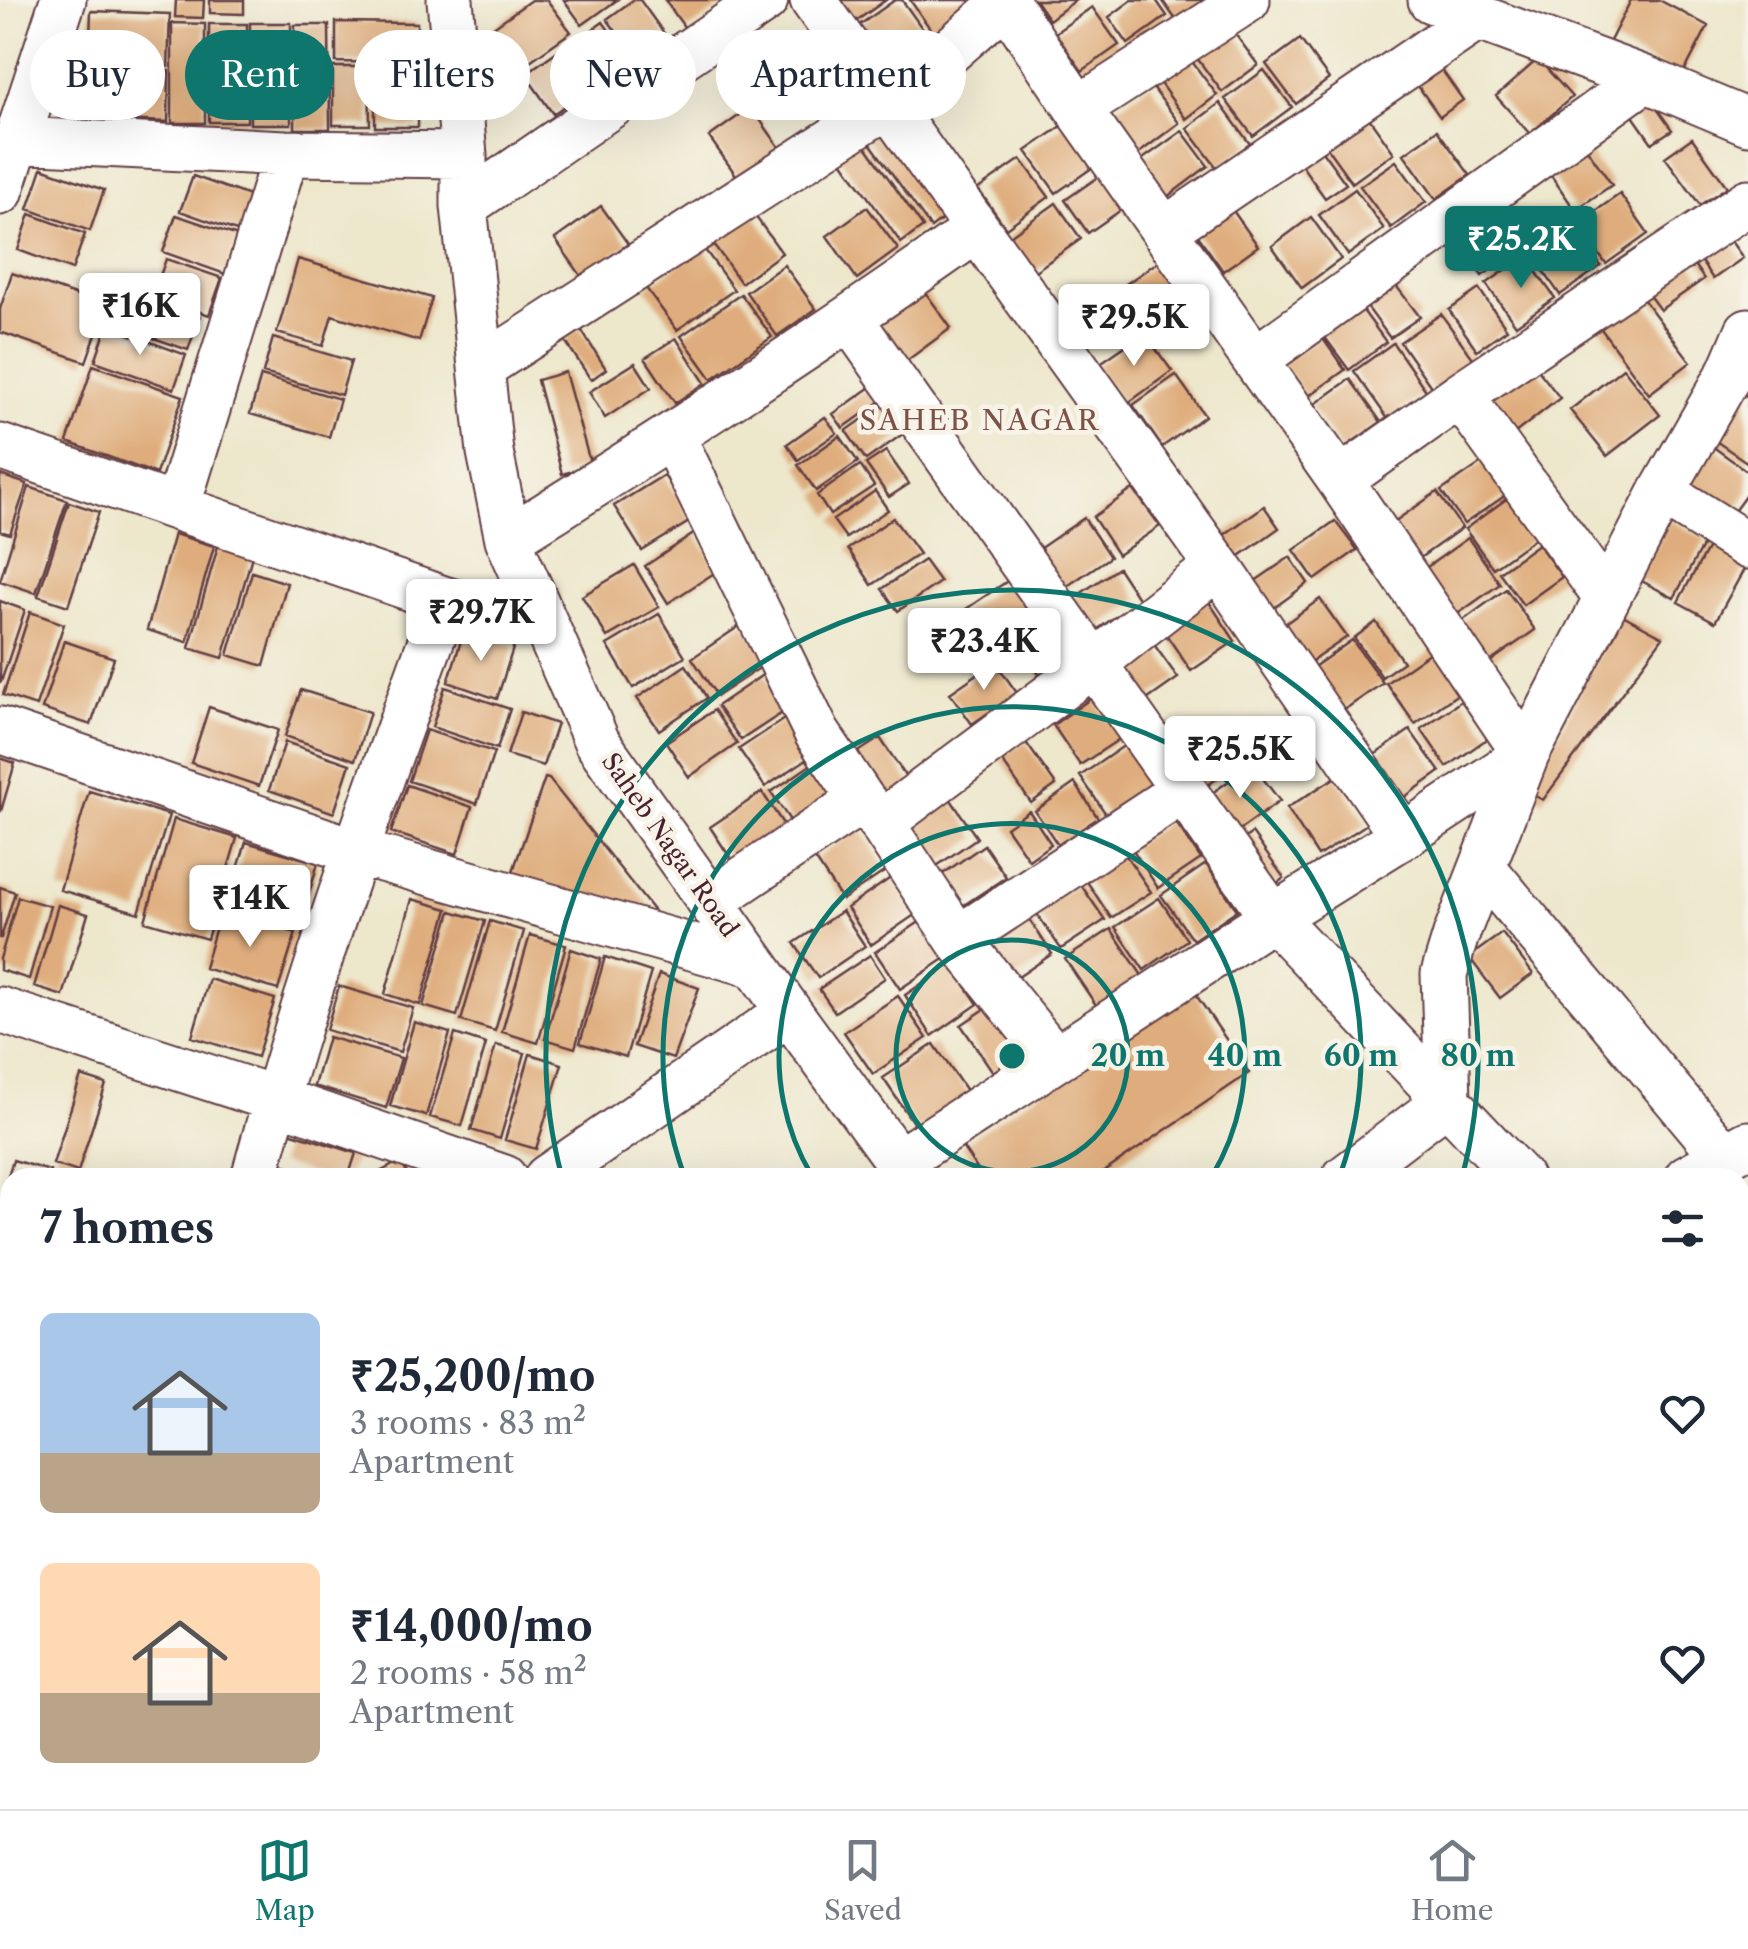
<!DOCTYPE html>
<meta charset="utf-8">
<style>
:root{--surface:#fff;--page:#f6f6f7;--text:#1f2937;--muted:#747a83;--line:#e0e1e3;--accent:#0f766e}
body{margin:0;font-family:"Libre Caslon Text",serif;background:var(--page);color:var(--text);height:100vh;display:flex;flex-direction:column;font-size:38px;white-space:nowrap}
*{box-sizing:border-box;margin:0}
p{font-size:32px;color:var(--muted)}
.icon{flex:none;width:55px;height:55px;fill:none;stroke:currentColor;stroke-width:2;stroke-linecap:round;stroke-linejoin:round}
.map{position:relative;flex:1;overflow:hidden}
.sheet{position:absolute;left:0px;top:1168px;width:1750px;height:642px;display:flex;flex-direction:column;background:var(--surface);border-radius:30px 30px 0 0;box-shadow:0 10px 40px #0002}
.sheet>*{flex:none}
.hud{position:absolute;left:30px;top:30px;width:1000px;height:90px;display:flex;gap:20px}
.price{position:absolute;translate:-50% -85px;padding:0 22px;border-radius:10px;background:#fff;color:#222;font-size:32px;line-height:65px;filter:drop-shadow(0 2px 5px #0008)}
.price::after{content:'';position:absolute;left:50%;top:60px;width:30px;height:22px;margin-left:-15px;background:inherit;clip-path:polygon(0 0,100% 0,50% 100%)}
.price.active{background:var(--accent);color:#fff}
ul{padding:0;list-style:none}
li{display:flex;align-items:center;gap:30px;height:250px;padding:0 40px}
li span{display:grid;place-items:center;flex:none;width:280px;height:200px;border-radius:15px;color:#555}
li>.icon{margin-inline-start:auto}
span .icon{width:120px;height:120px;fill:#fffc;stroke-width:1}
li b{font-size:42px}
h2{display:flex;justify-content:space-between;align-items:center;height:120px;padding:0 40px;font-size:42px}
.tag{padding:0 35px;border-radius:45px;background:var(--surface);box-shadow:0 10px 40px #0002;font-size:35px;line-height:90px}
.tag.active{background:var(--accent);color:#fff}
.menu{display:flex;justify-content:space-around;align-items:center;height:140px;border-top:2px solid var(--line);background:var(--surface);font-size:28px;color:var(--muted)}
.menu a{display:grid;justify-items:center;gap:5px}
.menu .active{color:var(--accent)}
.map>svg:first-child{display:block}
</style>
<div class="map">
<svg width="1748" height="1809" viewBox="0 0 1748 1809">
<rect width="100%" height="100%" fill="#f7f3e8"/>
<filter id="ink" filterUnits="userSpaceOnUse"><feTurbulence type="fractalNoise" baseFrequency=".01" numOctaves="2"/><feDisplacementMap in="SourceGraphic" scale="20" xChannelSelector="R" yChannelSelector="G"/><feConvolveMatrix kernelMatrix="1 2 1 2 8 2 1 2 1" color-interpolation-filters="sRGB"/></filter>
<filter id="wash" filterUnits="userSpaceOnUse"><feTurbulence type="fractalNoise" baseFrequency=".0048" numOctaves="4" result="noise"/><feDisplacementMap in="SourceGraphic" scale="40" xChannelSelector="R" yChannelSelector="G"/><feGaussianBlur stdDeviation="2.25" result="paint"/><feColorMatrix in="noise" values="0 0 0 0 0 0 0 0 0 0 0 0 0 0 0 0 0 1.4 0 .05"/><feComposite in="paint" operator="in"/></filter>
<g filter="url(#wash)">
<rect width="100%" height="100%" fill="#ede7cc"/>
<g id="blocks">
<path fill="#dfad7d" d="M176,0h28l-1,18 -28,-1z
M210,0h34v14l-34,-1z
M531,0h16l24,32 -58,41 -28,-40z
M564,0h53l-35,25z
M633,0h7l28,39 -31,21 -30,-41z
M665,0h65l-43,31z
M836,0h50l-33,23z
M895,0h7l27,38 -42,30 -29,-42z
M910,0h59l4,6 -39,28z
M1035,0h41l-27,20z
M1132,0h24l11,16 -39,28 -19,-27z
M1162,0h58l-39,27z
M1631,0h28l49,26 -27,52 -71,-37z
M1092,7l27,38 -37,26 -27,-38z
M91,11l79,3 -2,53 -79,-4z
M336,22l81,1v40l-81,-1z
M603,22l30,42 -28,20 -30,-42z
M172,23l33,1v99h-33z
M250,23h41v101h-41z
M209,24h38v98h-38z
M295,25h34l1,104h-35z
M1230,27l28,38 -36,27 -28,-38z
M1300,39l29,40 -33,25 -30,-40z
M570,42l28,40 -45,32 -28,-40z
M1190,59l27,36 -31,24 -27,-37z
M1434,59l29,41 -23,17 -29,-41z
M1538,59l34,38 -42,37 -34,-38z
M333,67h36l1,58h-37z
M418,67v60h-43v-59z
M72,68l97,3 -1,51 -97,-4z
M1264,70l28,37 -39,29 -28,-37z
M1150,84l29,39 -44,33 -29,-40z
M1643,89l29,41 -20,13 -28,-40z
M1220,103l30,41 -33,24 -30,-40z
M751,107l34,48 -42,30 -34,-48z
M891,118l65,91 -25,19 -66,-92z
M1369,118l25,35 -42,30 -25,-35z
M1072,119l30,42 -46,32 -30,-42z
M1437,130l33,45 -34,24 -32,-45z
M1182,131l26,35 -41,31 -27,-36z
M860,138l63,89 -22,16 -64,-89z
M1692,138l35,49 -27,18 -35,-48z
M1585,146l27,39 -37,25 -27,-39z
M1320,148l26,36 -21,14 -25,-35z
M1021,159l28,38 -43,31 -28,-39z
M1396,161l30,41 -35,26 -31,-42z
M42,168l62,22 -14,41 -62,-22z
M1111,168l23,33 -46,32 -23,-33z
M193,176l62,22 -13,35 -62,-22z
M1355,189l29,40 -36,26 -29,-40z
M1620,194l28,40 -42,30 -29,-40z
M1056,203l25,36 -50,35 -24,-36z
M1229,205l29,41 -35,25 -29,-41z
M601,206l27,38 -46,33 -27,-38z
M867,207l31,42 -41,30 -30,-43z
M1497,210l26,37 -41,29 -26,-36z
M753,213l29,40 -41,30 -29,-41z
M30,214l55,20 -13,36 -54,-20z
M176,215l62,21 -13,38 -62,-22z
M1311,217l30,42 -39,29 -30,-42z
M1572,224l29,42 -41,29 -29,-42z
M1720,226l23,32 -30,21 -22,-32z
M703,247l31,43 -57,40 -31,-42z
M1685,252l19,27 -44,31 -20,-27z
M1168,255l27,39 -44,32 -28,-40z
M1525,256l30,42 -39,27 -30,-41z
M166,259l56,19 -13,37 -56,-20z
M298,259l134,39 -13,43 -87,-26 -9,31 -46,-13z
M784,265l32,44 -39,27 -31,-44z
M12,273l94,33 -20,56 -86,-30v-23z
M918,282l33,46 -46,34 -34,-47z
M1394,283l26,34 -30,21 -25,-34z
M119,287l81,29 -12,34 -81,-28z
M1479,289l28,40 -30,21 -28,-40z
M1637,291l54,71 -42,32 -53,-72z
M741,294l31,43 -60,42 -31,-43z
M1359,305l27,37 -37,28 -28,-38z
M1441,314l34,47 -41,30 -34,-49z
M107,326l79,29 -12,34 -79,-28z
M580,328l26,41 -15,11 -27,-41z
M1144,333l28,38 -48,35 -28,-40z
M1321,336l24,34 -39,28 -24,-35z
M273,338l78,23 -10,34 -78,-22z
M676,338l29,45 -30,20 -30,-45z
M1393,343l34,49 -39,27 -34,-48z
M1528,357l32,41 -50,39 -32,-40z
M635,363l16,25 -46,30 -16,-26z
M93,365l90,31 -27,78 -89,-32z
M1623,368l37,47 -53,41 -37,-46z
M565,372l26,94 -29,8 -25,-94z
M1176,375l29,41 -43,31 -29,-42z
M261,376l79,23 -11,38 -79,-23z
M1350,379l31,43 -40,28 -30,-43z
M874,385l10,14 -41,29 -10,-14z
M1737,390l11,7v66l-41,-28z
M887,402l20,29 -41,29 -20,-29z
M825,417l12,16 -39,27 -11,-16z
M840,436l18,26 -42,29 -18,-26z
M1712,446l36,26v20l-21,29 -46,-32z
M886,451l23,33 -20,13 -23,-33z
M1486,460l23,33 -45,31 -23,-33z
M860,465l14,21 -44,29 -13,-20z
M0,475l27,9 -17,50 -10,-3z
M664,475l28,45 -50,31 -28,-45z
M29,487l38,13 -31,93 -36,-12z
M1133,489l27,37 -42,29 -25,-38z
M875,491l13,19 -42,28 -13,-18z
M1437,492l25,36 -45,32 -26,-36z
M1516,492l29,39 -52,37 -28,-39z
M69,502l30,10 -31,94 -30,-10z
M1264,506l15,22 -42,30 -16,-21z
M893,518l26,36 -47,31 -24,-36z
M1084,518l26,39 -47,32 -27,-38z
M1670,520l36,19 -32,59 -36,-19z
M1335,521l22,29 -42,30 -21,-30z
M695,533l24,37 -51,33 -23,-37z
M174,534l40,12 -27,96 -40,-12z
M1468,538l32,46 -48,34 -32,-46z
M1711,542l37,20 -33,60 -37,-20z
M1538,544l24,33 -39,28 -24,-33z
M218,546l34,10 -29,102 -34,-10z
M1290,557l18,26 -41,30 -19,-27z
M924,560l16,22 -42,29 -16,-22z
M634,565l25,42 -52,30 -25,-41z
M1118,568l21,32 -48,34 -23,-32z
M252,572l35,11 -23,83 -36,-11z
M1012,578l30,43 -49,34 -30,-44z
M1506,589l29,41 -48,34 -29,-40z
M1207,599l28,42 -44,30 -28,-41z
M1320,599l27,38 -41,28 -27,-37z
M0,601l25,9 -24,72h-1z
M30,612l34,12 -28,82 -33,-11z
M957,612l17,25 -41,28 -18,-25z
M1619,613l44,24 -120,163 -14,-7z
M659,614l26,42 -52,32 -26,-43z
M1376,622l27,40 -21,15 -28,-39z
M744,623l26,38 -53,35 -25,-38z
M465,628l49,17 -17,54 -49,-17z
M1049,629l26,38 -28,19 -26,-38z
M1150,639l28,39 -37,26 -27,-40z
M1352,640l31,43 -42,29 -30,-43z
M64,641l50,17 -23,67 -49,-16z
M1436,648l29,41 -50,35 -29,-41z
M995,662l22,31 -45,31 -22,-31z
M686,665l21,33 -48,32 -22,-32z
M764,674l24,35 -47,31 -24,-34z
M445,687l65,22 -13,40 -65,-22z
M301,690l69,22 -15,48 -70,-24z
M1093,697l28,41 -41,27 -27,-40z
M1464,699l27,37 -44,31 -26,-38z
M209,707l69,23 -19,56 -68,-23z
M714,710l23,34 -48,33 -23,-35z
M521,712l36,12 -14,42 -36,-11z
M790,715l26,38 -51,34 -26,-38z
M1221,729l21,32 -44,31 -21,-32z
M426,730l68,22 -17,52 -68,-23z
M1410,730l30,42 -44,31 -30,-42z
M880,738l35,52 -27,19 -36,-53z
M1025,741l31,44 -25,18 -31,-45z
M285,742l65,22 -16,49 -65,-23z
M1128,743l28,42 -48,32 -28,-41z
M0,758l15,5 -14,48h-1z
M821,758l27,39 -51,34 -26,-39z
M1252,764l28,37 -53,38 -27,-37z
M1336,777l31,47 -49,32 -31,-48z
M545,778l4,1 111,140 -149,-42z
M1075,783l23,35 -40,27 -23,-34z
M407,785l65,22 -15,47 -66,-22z
M89,791l80,24 -30,98 -79,-23z
M762,792l27,41 -52,35 -27,-41z
M947,794l30,44 -46,32 -30,-44z
M1029,811l22,33 -22,16 -23,-33z
M1173,818l28,41 -43,29 -27,-41z
M174,819l63,19 -30,101 -62,-18z
M860,829l27,41 -45,30 -27,-41z
M1252,833l32,45 -20,15 -33,-45z
M246,842l72,21 -19,65 -72,-22z
M984,845l22,32 -51,34 -21,-31z
M1125,854l26,38 -40,26 -25,-38z
M1206,864l31,46 -44,30 -32,-45z
M892,877l24,37 -45,31 -24,-37z
M1079,882l26,38 -44,29 -26,-38z
M0,887l15,5 -14,46h-1z
M18,897l32,9 -21,73 -29,-9v-11z
M1159,898l28,42 -43,30 -29,-43z
M412,899l36,10 -28,96 -35,-11z
M58,905l30,9 -25,82 -29,-9z
M221,910l75,23 -18,57 -74,-22z
M451,911l34,10 -28,95 -34,-10z
M842,911l23,35 -47,32 -24,-35z
M1028,917l24,37 -50,34 -25,-37z
M490,921l34,10 -29,100 -34,-10z
M921,921l25,37 -46,31 -25,-37z
M1111,929l34,51 -45,31 -35,-52z
M1502,933l31,41 -33,24 -31,-41z
M530,935l36,10 -28,98 -36,-11z
M571,949l30,10 -26,89 -30,-9z
M870,955l15,23 -50,34 -16,-23z
M605,957l46,15 -25,85 -46,-14z
M951,964l27,40 -46,32 -27,-41z
M659,974l40,14 -26,71 -39,-13z
M209,979l66,20 -18,58 -65,-20z
M339,986l74,22 -13,44 -74,-22z
M1192,989l57,84 -154,105h-112l-22,-33z
M898,996l29,42 -54,36 -29,-42z
M988,1007l32,47 -27,18 -32,-47z
M414,1022l36,11 -24,83 -36,-10z
M455,1034l31,10 -24,82 -32,-9z
M328,1037l73,21 -15,50 -72,-22z
M934,1044l35,51 -51,35 -35,-52z
M496,1045l29,8 -25,86 -29,-9z
M530,1054l32,10 -26,85 -31,-9z
M81,1076l25,8 -28,88 -25,-8z
M289,1132l67,21 -8,25h-24l-45,-15z
M13,1160l37,11 -2,7h-38v76l-10,-4v-49z
M401,1161l8,17h-41z
M1740,1253l8,10v5l-8,7z
M1748,1279v100l-8,-9v-85z
M9,1499h1v48l-10,-3v-15z
M1740,1547l8,11v27l-8,6z
M1748,1590v32l-8,-10v-16z
M0,1616l10,1v64l-10,-1z
M1740,1714l8,10v53l-8,-10z
M0,1734l10,3v42l-10,-3z
M0,1781l10,3v16h15l-2,9h-23z
M457,1800h88l-3,9h-87z
M607,1800h12l32,9h-46z
M1060,1800h14l7,9h-32z
M1117,1800h45l-11,9h-27z
M1231,1800h49l-11,9h-31z
M1469,1800h20l8,9h-39z
M1495,1800h46l8,9h-46z
M1687,1800h42l9,9h-61z"/>
</g>
</g>
<g filter="url(#ink)">
<use href="#blocks" fill-opacity="0" stroke="#623d43" stroke-width="2.5"/>
<g fill="none" stroke-linecap="round" stroke-linejoin="round">
<defs>
<path id="minor" d="M450,0l14,155v51l26,246 18,87 89,203 192,270 121,166
M813,0l405,566 185,270 -130,81 -375,245
M1005,0l73,109 262,371 186,275 -70,180 -12,39 4,126 -103,78
M1431,0l214,79 103,43
M1078,109l169,-109
M18,140l268,13 178,2
M0,192l63,-192
M464,206l301,-206
M1165,230l312,-212
M850,319l423,598 247,261
M1256,359l389,-280
M482,367l407,-263 119,-104
M1460,395l146,202
M672,436l145,297 45,67 19,23 77,116 97,120
M0,447l446,153
M1340,480l120,-85 288,-193
M1662,492l86,54
M177,507l109,-354
M508,539c159,-99 316,-201 468,-309
M0,730l354,121 401,114
M881,823l212,-159 125,-98
M1403,836l123,-81 136,-263 69,-121 17,-40
M1483,868l242,289
M711,901l151,-101
M958,939l224,-148
M0,1010l275,89 229,79
M254,1178c53,-196 122,-387 192,-578l100,26
M547,1178l242,-166
M1687,1178l61,-34
M0,1321l10,3
M1740,1417l8,9
M0,1718l10,2
M1740,1789l8,10
M1088,1800l7,9
M1393,1800l7,9
M59,1809l3,-9
M330,1809l2,-9
M558,1809l3,-9
M787,1809l2,-9
M939,1809l1,-9
M977,1809l13,-9"/>
</defs>
<use href="#minor" stroke="#623d43" stroke-width="49"/>
<use href="#minor" stroke="#fff" stroke-width="45"/>
</g>
</g>
<g fill="none" stroke="#0f766e" stroke-width="5">
<circle cx="1012" cy="1056" r="116"/>
<path d="M812 1176A233 233 0 1 1 1212 1176"/>
<path d="M684 1175A349 349 0 1 1 1340 1175"/>
<path d="M562 1177A466 466 0 1 1 1462 1177"/>
</g>
<g text-anchor="middle" dominant-baseline="central" stroke-width="9" stroke-linejoin="round" paint-order="stroke">
<g font-size="25" fill="#4a1f2b" stroke="#f7f3e8">
<text transform="translate(670 845) rotate(55)">Saheb Nagar Road</text>
</g>
<g font-size="28" letter-spacing="2.5" fill="#7e5148" stroke="#f7f3e8">
<text x="980" y="420">SAHEB NAGAR</text>
</g>
</g>
<circle cx="1012" cy="1056" r="15" fill="#0f766e" stroke="#f7f3e8" stroke-width="5"/>
<g font-size="30" text-anchor="middle" font-weight="bold" fill="#0f766e" stroke="#f7f3e8" stroke-width="9" stroke-linejoin="round" paint-order="stroke">
<text x="1128" y="1066">20 m</text>
<text x="1245" y="1066">40 m</text>
<text x="1361" y="1066">60 m</text>
<text x="1478" y="1066">80 m</text>
</g>
</svg>
<b class="price active" style="left:1521px;top:291px">₹25.2K</b>
<b class="price" style="left:140px;top:358px">₹16K</b>
<b class="price" style="left:1134px;top:369px">₹29.5K</b>
<b class="price" style="left:481px;top:664px">₹29.7K</b>
<b class="price" style="left:984px;top:693px">₹23.4K</b>
<b class="price" style="left:1240px;top:801px">₹25.5K</b>
<b class="price" style="left:250px;top:950px">₹14K</b>
<div class="hud">
<a class="tag">Buy</a>
<a class="tag active">Rent</a>
<a class="tag">Filters</a>
<a class="tag">New</a>
<a class="tag">Apartment</a>
</div>
<section class="sheet">
<h2>7 homes<svg class="icon" aria-label="filters" viewBox="0 0 24 24"><path d="M4 7h16M4 17h16"/><circle cx="9" cy="7" r="2"/><circle cx="15" cy="17" r="2"/></svg></h2>
<ul>
<li><span style="background:linear-gradient(#a9c7e8 70%,#b9a48a 0)"><svg class="icon" aria-label="home" viewBox="0 0 24 24"><path d="M3 11l9-7 9 7M6 9v11h12V9"/></svg></span><div><b>₹25,200/mo</b><p>3 rooms · 83 m²</p><p>Apartment</p></div><svg class="icon" aria-label="heart" viewBox="0 0 24 24"><path d="M12 20l-8-8c-3-5 5-10 8-4 3-6 11-1 8 4z"/></svg></li>
<li><span style="background:linear-gradient(#ffd9b3 65%,#b9a48a 0)"><svg class="icon" aria-label="home" viewBox="0 0 24 24"><path d="M3 11l9-7 9 7M6 9v11h12V9"/></svg></span><div><b>₹14,000/mo</b><p>2 rooms · 58 m²</p><p>Apartment</p></div><svg class="icon" aria-label="heart" viewBox="0 0 24 24"><path d="M12 20l-8-8c-3-5 5-10 8-4 3-6 11-1 8 4z"/></svg></li>
</ul>
</section>
</div>
<nav class="menu">
<a class="active"><svg class="icon" aria-label="map" viewBox="0 0 24 24"><path d="M3 6l6-2 6 2 6-2v14l-6 2-6-2-6 2zM9 4v14M15 6v14"/></svg>Map</a>
<a><svg class="icon" aria-label="saved" viewBox="0 0 24 24"><path d="M7 4h10v16l-5-4-5 4z"/></svg>Saved</a>
<a><svg class="icon" aria-label="home" viewBox="0 0 24 24"><path d="M3 11l9-7 9 7M6 9v11h12V9"/></svg>Home</a>
</nav>
